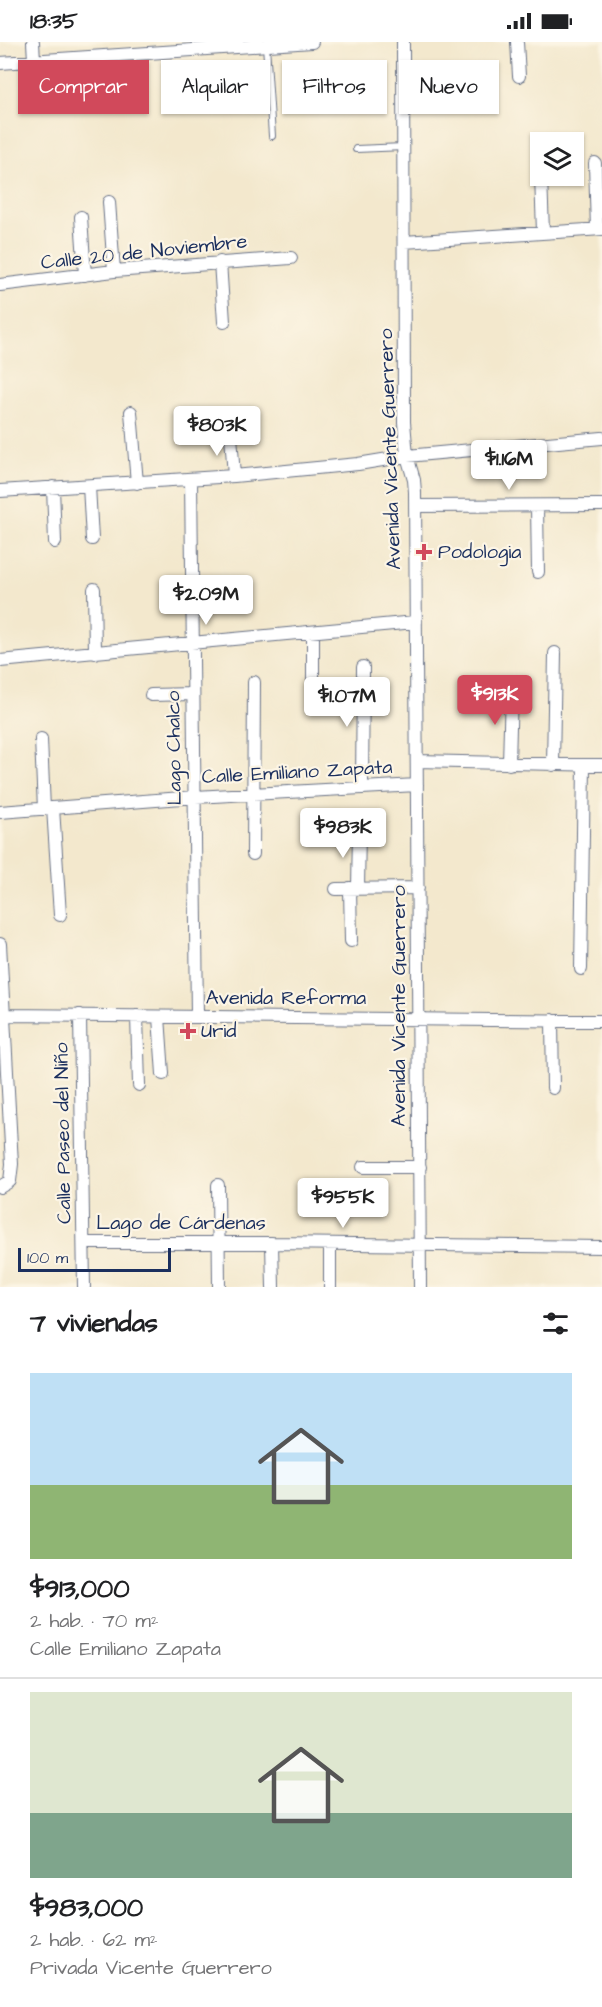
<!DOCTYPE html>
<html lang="es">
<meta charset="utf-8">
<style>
:root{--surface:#fff;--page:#f2f2f2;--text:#202124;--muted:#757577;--line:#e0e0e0;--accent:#d1495b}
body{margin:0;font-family:"Architects Daughter",sans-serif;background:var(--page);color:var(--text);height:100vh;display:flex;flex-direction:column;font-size:22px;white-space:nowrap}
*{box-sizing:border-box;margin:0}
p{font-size:20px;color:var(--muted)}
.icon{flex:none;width:33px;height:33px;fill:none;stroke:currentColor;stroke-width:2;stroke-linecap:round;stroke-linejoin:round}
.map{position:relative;height:1245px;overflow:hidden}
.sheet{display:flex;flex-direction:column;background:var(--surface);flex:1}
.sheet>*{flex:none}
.hud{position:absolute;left:18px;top:18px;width:567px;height:54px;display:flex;gap:12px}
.fabs{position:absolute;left:530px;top:90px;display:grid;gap:12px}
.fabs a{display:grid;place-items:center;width:54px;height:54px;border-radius:0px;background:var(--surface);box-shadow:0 2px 4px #0004;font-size:30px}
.scale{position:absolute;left:18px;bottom:15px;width:153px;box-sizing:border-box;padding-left:6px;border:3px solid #1b2f5e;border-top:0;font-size:16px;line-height:21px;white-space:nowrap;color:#1b2f5e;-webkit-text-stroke:4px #fcf5e5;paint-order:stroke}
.price{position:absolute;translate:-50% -51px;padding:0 14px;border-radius:6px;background:#fff;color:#222;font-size:20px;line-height:39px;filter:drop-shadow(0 2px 3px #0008)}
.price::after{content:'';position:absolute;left:50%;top:36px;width:18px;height:14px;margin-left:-9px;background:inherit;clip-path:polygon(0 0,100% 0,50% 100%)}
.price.selected{background:var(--accent);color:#fff}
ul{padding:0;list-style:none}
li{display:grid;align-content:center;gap:12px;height:318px;padding:0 30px}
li+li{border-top:2px solid var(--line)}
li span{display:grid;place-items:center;height:186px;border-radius:0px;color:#555}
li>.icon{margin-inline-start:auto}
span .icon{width:108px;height:108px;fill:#fffc;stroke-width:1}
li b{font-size:26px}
h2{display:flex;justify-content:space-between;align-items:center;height:72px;padding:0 30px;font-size:26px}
.chip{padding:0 21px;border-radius:0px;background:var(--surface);box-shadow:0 2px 4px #0004;font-size:21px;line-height:54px}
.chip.selected{background:var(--accent);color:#fff}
.status{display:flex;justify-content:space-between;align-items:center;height:42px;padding:0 30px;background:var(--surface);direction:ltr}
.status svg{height:16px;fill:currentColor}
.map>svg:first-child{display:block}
</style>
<div class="status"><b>18:35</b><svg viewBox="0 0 49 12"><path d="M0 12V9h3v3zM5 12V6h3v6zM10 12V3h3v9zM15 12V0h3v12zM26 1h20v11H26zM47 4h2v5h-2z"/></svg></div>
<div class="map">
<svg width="602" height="1245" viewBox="0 0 602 1245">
<rect width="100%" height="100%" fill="#fcf5e5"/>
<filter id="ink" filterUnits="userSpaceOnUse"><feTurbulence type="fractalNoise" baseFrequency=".0167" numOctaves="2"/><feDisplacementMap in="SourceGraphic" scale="12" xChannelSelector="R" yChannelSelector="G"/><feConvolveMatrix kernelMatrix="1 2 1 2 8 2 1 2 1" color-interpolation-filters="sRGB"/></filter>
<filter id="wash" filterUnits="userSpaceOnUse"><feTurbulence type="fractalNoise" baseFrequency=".008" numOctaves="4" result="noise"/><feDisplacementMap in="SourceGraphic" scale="24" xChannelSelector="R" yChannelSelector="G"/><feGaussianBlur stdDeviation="1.35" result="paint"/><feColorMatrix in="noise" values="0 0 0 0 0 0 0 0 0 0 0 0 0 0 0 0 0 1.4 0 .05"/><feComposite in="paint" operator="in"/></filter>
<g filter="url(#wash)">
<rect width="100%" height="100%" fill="#f3e8cd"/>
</g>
<g filter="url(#ink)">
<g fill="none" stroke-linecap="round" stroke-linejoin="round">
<defs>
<path id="lane" d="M266,3l6,91
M356,107l48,-2"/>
<path id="street" d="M33,0l1,18
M403,0l1,380 3,34 7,24 1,12 5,795
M517,0l2,34
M0,21l312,-21
M539,99l1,20
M595,121l2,66
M541,134l2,56
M109,160l5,69
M81,175l4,58
M404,200l198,-13
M220,220l4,60
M0,243l114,-14 177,-13
M131,370l6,71
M231,394l3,40
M191,437l6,538
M89,444l3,53
M53,445l2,55
M0,449l234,-15 124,-12 49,-8 195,-18
M415,464l187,-1
M537,464l1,66
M94,547l1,64
M313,590v59
M0,619l415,-39
M151,653l42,-1
M41,697l3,70
M417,719l185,4
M509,722l2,-75
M553,723l2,-112
M362,746l1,-121
M53,766l7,107
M0,770l195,-15 222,-12
M253,812l1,-172
M350,846l1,53
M358,846l1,-57
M336,847l82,-1
M0,902l12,220 -2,17 -10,6
M581,927l3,-204
M5,973l597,6
M80,973l4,272
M137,974l2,69
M159,975l4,57
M552,978l1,68
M363,1125h57
M218,1143l1,102
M84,1201h188l330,4
M272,1201l1,44
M330,1245v-43"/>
</defs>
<use href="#lane" stroke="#677085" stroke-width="8"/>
<use href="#street" stroke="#677085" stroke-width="14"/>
<use href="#lane" stroke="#fff" stroke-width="6"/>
<use href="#street" stroke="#fff" stroke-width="12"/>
</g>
</g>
<g fill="#d1495b" stroke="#fcf5e5" stroke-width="2">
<path d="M421 501h6v6h6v6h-6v6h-6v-6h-6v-6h6z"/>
<path d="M185 980h6v6h6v6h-6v6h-6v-6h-6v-6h6z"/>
</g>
<g text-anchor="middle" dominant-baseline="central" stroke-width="4.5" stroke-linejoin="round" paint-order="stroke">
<g font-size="20" fill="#1b2f5e" stroke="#fcf5e5">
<text transform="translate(144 210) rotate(-6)">Calle 20 de Noviembre</text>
<text transform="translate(390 407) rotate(-92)">Avenida Vicente Guerrero</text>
<text transform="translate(174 706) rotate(-91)">Lago Chalco</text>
<text transform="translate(297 730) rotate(-3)">Calle Emiliano Zapata</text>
<text x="286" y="956">Avenida Reforma</text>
<text transform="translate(399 964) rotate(-90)">Avenida Vicente Guerrero</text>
<text transform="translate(63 1091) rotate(-91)">Calle Paseo del Niño</text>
<text x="181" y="1181">Lago de Cárdenas</text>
</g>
<g font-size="20" fill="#1b2f5e" stroke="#fcf5e5" text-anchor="start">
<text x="438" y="510">Podologia</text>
<text x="201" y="989">Urid</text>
</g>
</g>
</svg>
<div class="fabs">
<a><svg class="icon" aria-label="layers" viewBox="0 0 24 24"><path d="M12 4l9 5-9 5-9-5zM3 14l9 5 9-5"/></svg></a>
</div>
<div class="scale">100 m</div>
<b class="price" style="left:217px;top:415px">$803K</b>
<b class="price" style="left:509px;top:449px">$1.16M</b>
<b class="price" style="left:206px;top:584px">$2.09M</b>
<b class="price selected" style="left:495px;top:684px">$913K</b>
<b class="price" style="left:347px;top:686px">$1.07M</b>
<b class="price" style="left:343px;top:817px">$983K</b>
<b class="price" style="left:343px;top:1187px">$955K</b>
<div class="hud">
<a class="chip selected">Comprar</a>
<a class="chip">Alquilar</a>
<a class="chip">Filtros</a>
<a class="chip">Nuevo</a>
</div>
</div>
<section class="sheet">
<h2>7 viviendas<svg class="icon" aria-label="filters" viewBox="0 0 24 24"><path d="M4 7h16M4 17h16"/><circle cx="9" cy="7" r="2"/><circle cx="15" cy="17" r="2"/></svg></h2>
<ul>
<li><span style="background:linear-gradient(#bfe0f5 60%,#8fb573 0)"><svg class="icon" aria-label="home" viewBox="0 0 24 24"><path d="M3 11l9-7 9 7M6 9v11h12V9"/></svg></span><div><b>$913,000</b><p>2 hab. · 70 m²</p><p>Calle Emiliano Zapata</p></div></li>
<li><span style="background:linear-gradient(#dfe7d0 65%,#7fa58c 0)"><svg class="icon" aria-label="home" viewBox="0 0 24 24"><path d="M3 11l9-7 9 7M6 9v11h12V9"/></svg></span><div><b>$983,000</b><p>2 hab. · 62 m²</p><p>Privada Vicente Guerrero</p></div></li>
</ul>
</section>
